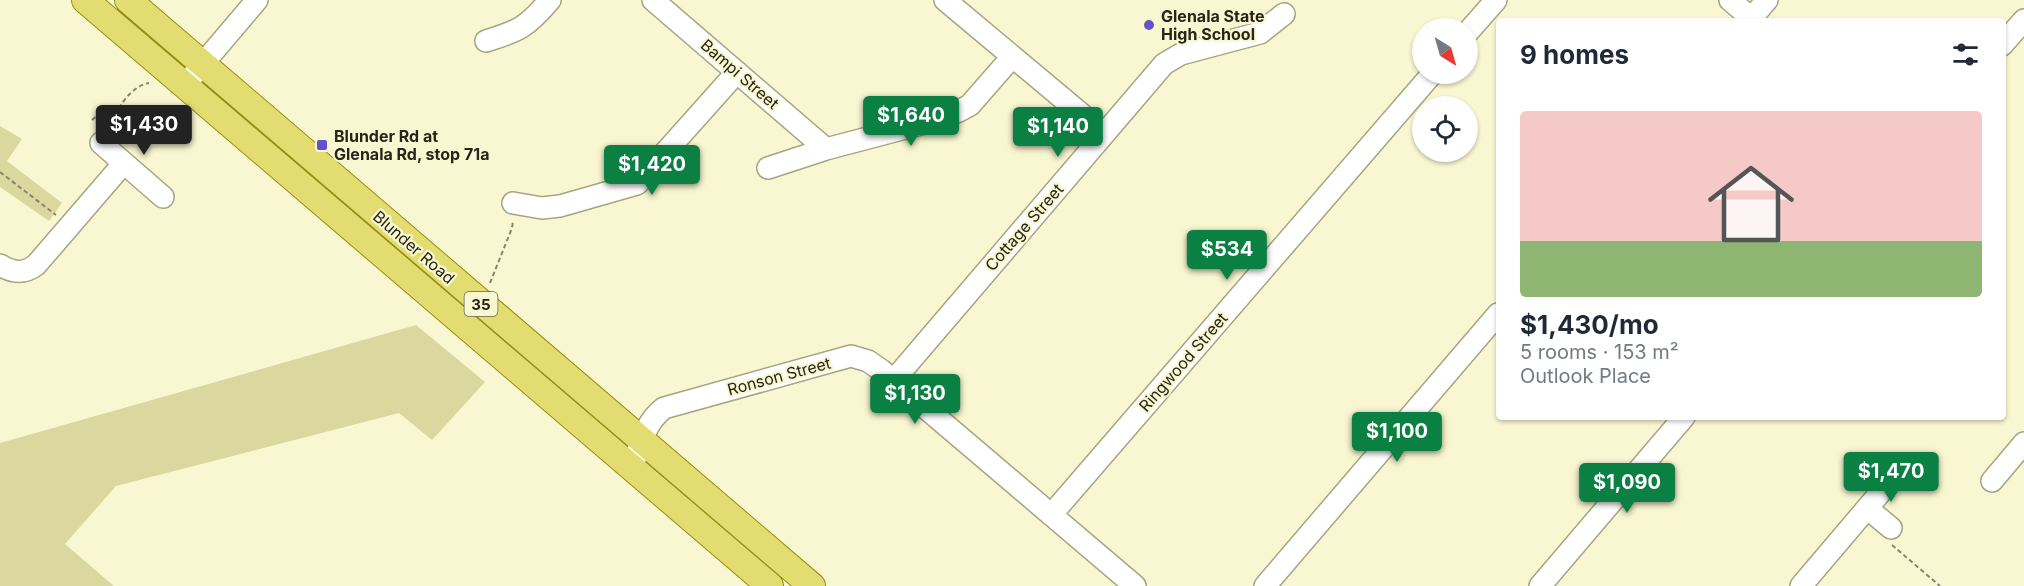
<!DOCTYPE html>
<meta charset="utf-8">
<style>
:root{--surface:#fff;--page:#f6f6f7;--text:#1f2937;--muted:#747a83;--line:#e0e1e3;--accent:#0b8043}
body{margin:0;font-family:Inter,sans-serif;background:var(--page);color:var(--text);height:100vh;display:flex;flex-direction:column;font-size:22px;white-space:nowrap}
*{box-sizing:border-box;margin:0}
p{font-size:20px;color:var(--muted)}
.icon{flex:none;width:33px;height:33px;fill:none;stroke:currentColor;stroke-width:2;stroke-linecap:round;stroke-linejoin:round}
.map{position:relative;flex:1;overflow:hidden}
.panel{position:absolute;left:1496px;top:18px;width:510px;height:402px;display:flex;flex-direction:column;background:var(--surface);border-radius:6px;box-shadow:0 2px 4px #0004}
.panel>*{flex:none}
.needle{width:39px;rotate:143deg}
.tools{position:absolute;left:1412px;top:18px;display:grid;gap:12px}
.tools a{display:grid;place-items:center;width:66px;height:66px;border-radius:50%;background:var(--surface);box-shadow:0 2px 4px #0004;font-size:30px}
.price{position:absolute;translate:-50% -51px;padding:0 14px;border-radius:6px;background:var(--accent);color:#fff;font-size:20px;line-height:39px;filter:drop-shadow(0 2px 3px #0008)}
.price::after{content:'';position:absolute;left:50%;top:36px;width:18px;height:14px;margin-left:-9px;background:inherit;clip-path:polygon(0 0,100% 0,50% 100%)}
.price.active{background:#222;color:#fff}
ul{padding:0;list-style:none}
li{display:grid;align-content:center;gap:12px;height:318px;padding:0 24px}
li+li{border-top:2px solid var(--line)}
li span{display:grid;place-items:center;height:186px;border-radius:6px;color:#555}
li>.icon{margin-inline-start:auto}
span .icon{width:108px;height:108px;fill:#fffc;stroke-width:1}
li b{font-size:26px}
h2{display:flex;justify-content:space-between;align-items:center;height:72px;padding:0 24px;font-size:26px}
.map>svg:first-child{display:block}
</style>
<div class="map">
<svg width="2024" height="586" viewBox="0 0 2024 586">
<rect width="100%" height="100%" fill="#f9f7d1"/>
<path fill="#dbd89f" d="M0,126l22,13 -15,22 55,42 -13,18 -49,-34z
M416,325l69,57 -53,58 -33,-27 -283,73 -51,58 49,42h-114v-143z"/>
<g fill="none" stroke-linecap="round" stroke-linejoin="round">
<defs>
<path id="minor" d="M653,0l173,149
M945,0l159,133
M1730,0l21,18
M1749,21l18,-21
M1467,33l29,-33
M486,41c33,-10 41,-14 64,-41
M2002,45l22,-25
M184,86l73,-86
M101,143l62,54
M768,168l58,-19 110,-29 23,-9 11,-6 42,-48
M513,203l29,5 18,-2 77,-22 100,-112
M0,265c13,8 24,9 36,0l87,-101
M893,381l271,-317 17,-10 79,-21 24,-19
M632,469c7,-22 13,-47 32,-61l187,-52 17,5 13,9 254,216
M1992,481l32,-38
M1867,508l24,20
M1051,515l381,-441
M1265,586l233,-272
M1540,586l144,-169
M1801,586l90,-106"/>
<path id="major" d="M85,0l685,586
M128,0l684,586"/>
</defs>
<use href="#minor" stroke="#a7a581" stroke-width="24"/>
<use href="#major" stroke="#958e14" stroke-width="28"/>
<path stroke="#87856c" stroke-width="2" stroke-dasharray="4.5 3" stroke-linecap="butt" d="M92,120l8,-7 10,9
M110,129c5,-18 20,-43 39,-46
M0,172l56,43
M490,283l22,-55 1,-7
M1892,545l48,41"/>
<use href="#minor" stroke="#fff" stroke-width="21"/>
<use href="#major" stroke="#e3dd71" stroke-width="26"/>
</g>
<g fill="#6452cb" stroke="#f9f7d1" stroke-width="2">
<circle cx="1149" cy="25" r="6"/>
<rect x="316" y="139" width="12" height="12" rx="3"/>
</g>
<g text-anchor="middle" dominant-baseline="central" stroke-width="4.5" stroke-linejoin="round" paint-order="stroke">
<rect fill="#f9f7d1" stroke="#65644f" stroke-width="1.5" x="464.5" y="292" width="33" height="24" rx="4.5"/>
<g font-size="15" font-weight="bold" fill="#262517">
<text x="481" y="304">35</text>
</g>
<g font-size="16" font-weight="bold" fill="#262517" stroke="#f9f7d1" text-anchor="start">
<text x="1161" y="16">Glenala State<tspan x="1161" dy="18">High School</tspan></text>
<text x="334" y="136">Blunder Rd at<tspan x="334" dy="18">Glenala Rd, stop 71a</tspan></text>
</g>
<g font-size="16" fill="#262517" stroke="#f9f7d1">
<text transform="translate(740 74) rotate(41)">Bampi Street</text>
<text transform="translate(1024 227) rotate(-49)">Cottage Street</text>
<text transform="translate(414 247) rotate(41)">Blunder Road</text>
<text transform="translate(1183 362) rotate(-49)">Ringwood Street</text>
<text transform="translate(779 376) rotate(-15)">Ronson Street</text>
</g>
</g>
</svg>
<div class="tools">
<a><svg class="needle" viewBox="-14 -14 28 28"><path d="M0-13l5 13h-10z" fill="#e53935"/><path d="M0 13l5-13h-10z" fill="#747a83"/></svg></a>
<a><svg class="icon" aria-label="locate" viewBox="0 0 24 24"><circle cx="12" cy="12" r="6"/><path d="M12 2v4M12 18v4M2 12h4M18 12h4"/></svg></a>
</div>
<b class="price" style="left:911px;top:147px">$1,640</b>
<b class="price active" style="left:144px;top:156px">$1,430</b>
<b class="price" style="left:1058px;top:158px">$1,140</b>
<b class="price" style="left:652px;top:196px">$1,420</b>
<b class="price" style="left:1227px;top:281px">$534</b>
<b class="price" style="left:915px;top:425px">$1,130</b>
<b class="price" style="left:1397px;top:463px">$1,100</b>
<b class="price" style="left:1891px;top:503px">$1,470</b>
<b class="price" style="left:1627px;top:514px">$1,090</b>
<section class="panel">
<h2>9 homes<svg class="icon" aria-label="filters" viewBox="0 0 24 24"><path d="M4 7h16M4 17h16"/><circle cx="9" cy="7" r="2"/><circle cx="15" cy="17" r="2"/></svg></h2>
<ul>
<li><span style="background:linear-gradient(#f6c9c9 70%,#8fb573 0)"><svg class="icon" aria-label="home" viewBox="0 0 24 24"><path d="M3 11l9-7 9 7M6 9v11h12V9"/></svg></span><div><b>$1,430/mo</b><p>5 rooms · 153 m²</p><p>Outlook Place</p></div></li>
</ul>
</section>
</div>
